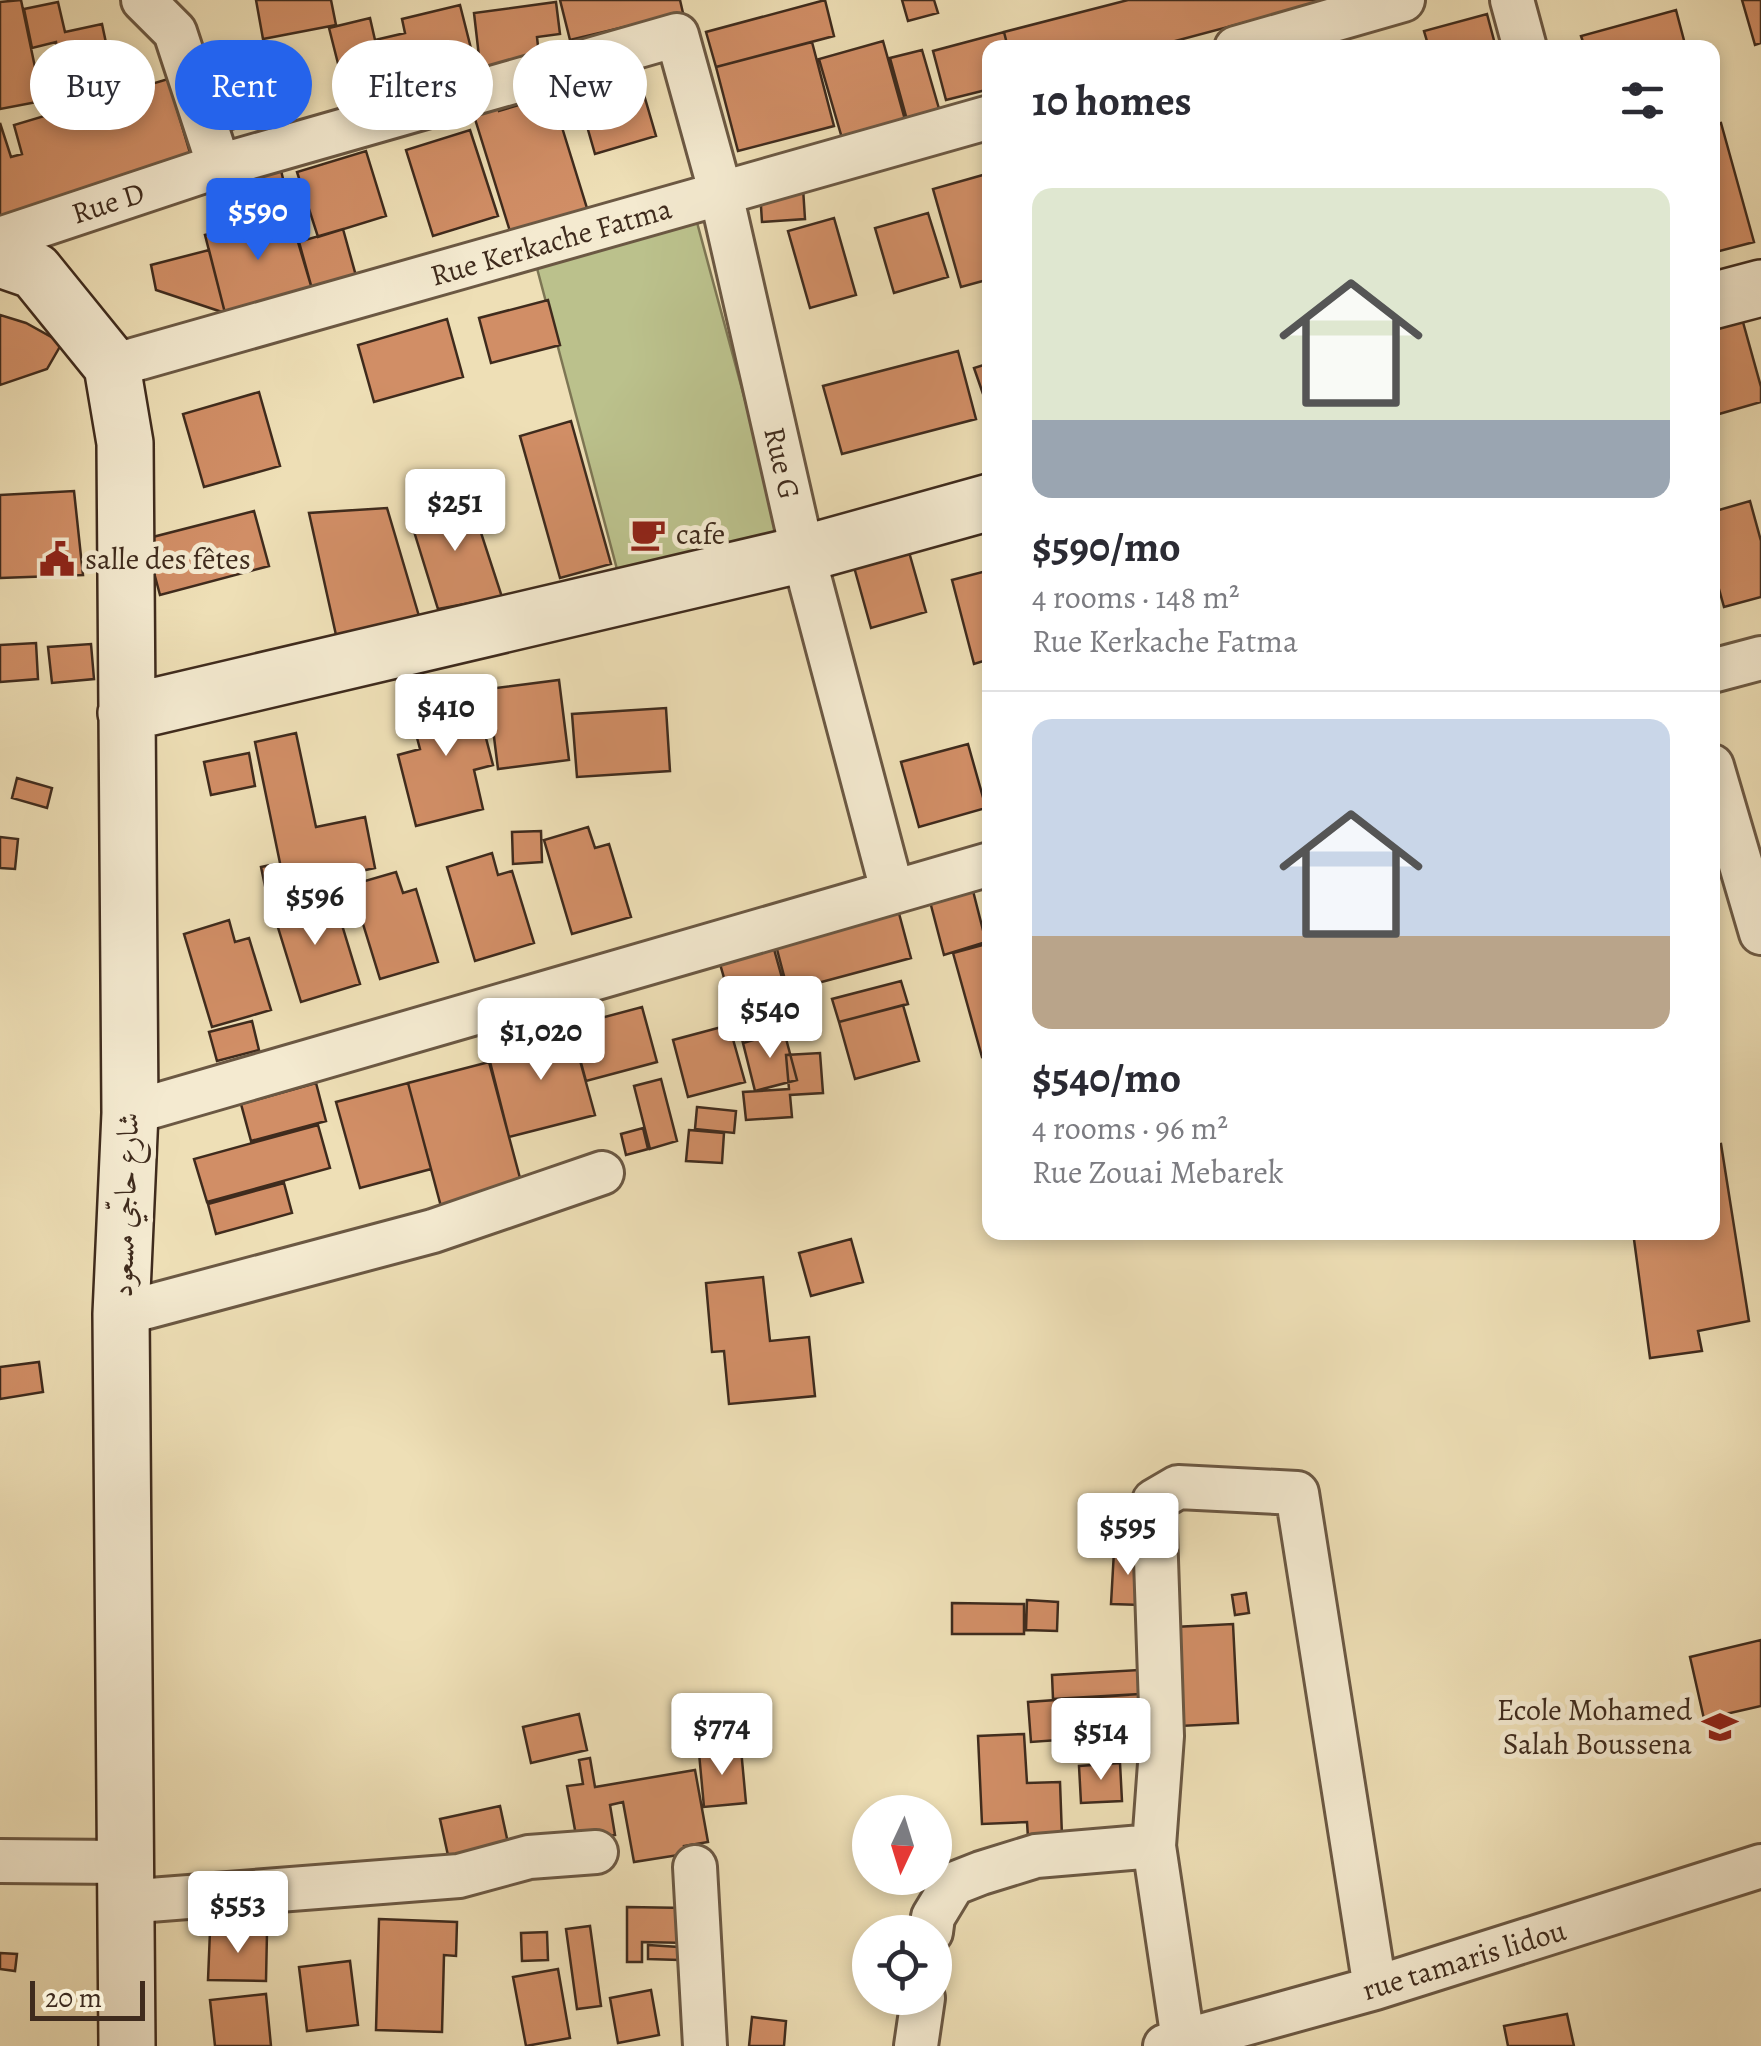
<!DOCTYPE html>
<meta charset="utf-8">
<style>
:root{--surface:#fff;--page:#f7f7f7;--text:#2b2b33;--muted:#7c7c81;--line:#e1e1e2;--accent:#2563eb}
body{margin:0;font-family:Alegreya,Amiri,serif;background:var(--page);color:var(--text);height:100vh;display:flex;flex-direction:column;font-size:38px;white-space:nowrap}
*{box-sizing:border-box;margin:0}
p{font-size:32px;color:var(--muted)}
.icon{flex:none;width:55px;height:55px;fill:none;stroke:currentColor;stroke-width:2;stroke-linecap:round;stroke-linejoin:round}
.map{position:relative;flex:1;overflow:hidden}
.side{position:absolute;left:982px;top:40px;width:738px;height:1200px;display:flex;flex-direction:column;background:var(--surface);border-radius:20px;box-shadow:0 5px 15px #0003}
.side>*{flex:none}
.top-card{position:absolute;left:30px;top:40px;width:802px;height:90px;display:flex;gap:20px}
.needle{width:65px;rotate:184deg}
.tools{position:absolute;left:852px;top:1795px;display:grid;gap:20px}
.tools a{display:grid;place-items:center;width:100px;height:100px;border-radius:50%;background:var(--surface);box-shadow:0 5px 15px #0003;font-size:50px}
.scale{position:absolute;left:30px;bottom:25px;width:115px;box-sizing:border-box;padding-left:10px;border:5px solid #3f2b1d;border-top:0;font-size:28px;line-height:35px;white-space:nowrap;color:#3f2b1d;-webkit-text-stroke:8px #f4ead0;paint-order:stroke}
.price{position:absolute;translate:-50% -85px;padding:0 22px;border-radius:10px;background:#fff;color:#222;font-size:32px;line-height:65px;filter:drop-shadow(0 2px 5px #0008)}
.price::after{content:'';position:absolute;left:50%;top:60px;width:30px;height:22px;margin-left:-15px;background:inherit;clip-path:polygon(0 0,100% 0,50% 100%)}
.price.current{background:var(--accent);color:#fff}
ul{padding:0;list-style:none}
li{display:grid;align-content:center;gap:20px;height:530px;padding:0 50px}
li+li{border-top:2px solid var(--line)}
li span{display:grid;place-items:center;height:310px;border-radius:20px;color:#555}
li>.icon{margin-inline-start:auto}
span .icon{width:180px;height:180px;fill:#fffc;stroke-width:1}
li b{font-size:42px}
h2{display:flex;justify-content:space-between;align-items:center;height:120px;padding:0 50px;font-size:42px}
.chip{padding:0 35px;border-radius:45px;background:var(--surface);box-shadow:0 5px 15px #0003;font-size:35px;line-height:90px}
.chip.current{background:var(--accent);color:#fff}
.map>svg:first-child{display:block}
</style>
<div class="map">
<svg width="1761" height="2046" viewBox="0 0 1761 2046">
<rect width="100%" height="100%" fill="#eedfb6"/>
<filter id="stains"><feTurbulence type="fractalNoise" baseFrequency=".002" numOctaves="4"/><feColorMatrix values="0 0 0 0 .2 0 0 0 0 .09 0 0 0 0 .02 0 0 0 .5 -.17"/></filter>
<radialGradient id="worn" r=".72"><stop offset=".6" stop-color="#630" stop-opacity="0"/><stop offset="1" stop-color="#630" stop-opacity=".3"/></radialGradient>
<path fill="#bbc18c" stroke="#7d7654" stroke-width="2.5" d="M695,215l91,337 -164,36 -88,-331z"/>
<path fill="#d18e66" stroke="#3f2b1d" stroke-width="2.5" d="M21,0l21,101 -42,8v-107z
M256,0h75l5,25 -73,14z
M560,0h120l3,13 -113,27z
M825,0l9,36 -118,31 -10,-35z
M902,0h32l4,13 -30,8z
M1128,0h201l-180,48h-141l-4,-16z
M1742,0h19v43l-6,2z
M58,2l7,30 37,-8 14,66 -48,10 -12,-58 -24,6 -8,-39z
M556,2l4,32 -23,3 3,28 -59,9 -7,-61z
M460,5l19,75 -129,31 -21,-83 41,-10 5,22 30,-7 -3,-14z
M1676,10l10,38h-101l-4,-12z
M1487,14l9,34h-67l-5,-17z
M1004,32l4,16h-18v41l-44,11 -13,-49z
M883,41l24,86 -63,18 -25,-86z
M812,42l22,84 -96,25 -22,-84z
M272,45l16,71 -66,16 -17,-72z
M922,50l20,69 -33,8 -19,-69z
M635,64l21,72 -61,18 -21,-73z
M168,79l25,84 -193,58v-98l11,34 11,-3 -8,-29z
M552,95l38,123 -77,23 -42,-135 25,-8 3,13z
M1721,123l33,119 -42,11v-128z
M470,130l28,86 -65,20 -27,-86z
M366,151l20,65 -68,21 -21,-65z
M280,166l11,47 -43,11 -13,-47z
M990,173v106l-29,8 -28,-98z
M803,188l2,31 -43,3 -2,-31z
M291,213l21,76 -87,24 -20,-78z
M928,213l20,64 -54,16 -19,-65z
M834,218l22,77 -46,13 -22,-77z
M343,229l13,47 -44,13 -14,-47z
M209,250l16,63 -69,-23 -5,-25z
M548,300l12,45 -69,18 -12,-45z
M0,315l26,8 36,20 -15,26 -47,16z
M1741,315l20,72v15l-49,14v-93z
M447,319l16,58 -89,25 -16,-57z
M958,351l18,68 -134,35 -19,-68z
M990,363v51l-16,-46z
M259,392l21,74 -76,21 -21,-73z
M571,421l40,143 -51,14 -40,-142z
M74,491l9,84 -83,3v-83z
M469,496l33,101 -64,12 -30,-97z
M1750,501l11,40v56l-37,10 -12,-43v-52z
M387,508l37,125 -84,20 -31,-140z
M254,511l15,55 -109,29 -15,-56z
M909,552l17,60 -55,16 -17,-61z
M990,570v89l-16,5 -22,-84z
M36,643l2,36 -38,3v-37z
M91,644l3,35 -42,4 -4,-36z
M559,680l10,80 -71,9 -10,-80z
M474,692l19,73 -19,5 9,39 -67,17 -18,-71 22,-6 -11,-41z
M666,708l4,63 -93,6 -5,-63z
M296,733l20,94 49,-10 10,51 -42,9 3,15 -67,13 -8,-38 19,-4 -25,-121z
M968,744l18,64 -67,19 -18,-65z
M249,753l6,33 -44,9 -7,-33z
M17,778l35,10 -5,20 -35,-10z
M588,827l7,21 14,-4 22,73 -59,17 -28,-94z
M541,831l1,31 -29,2 -1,-32z
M0,837l18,2 -3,30 -15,-1z
M492,853l6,22 14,-4 22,72 -59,18 -28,-94z
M396,872l7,21 13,-4 22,73 -58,17 -29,-94z
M971,883l15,59 -42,13 -16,-61z
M318,894l6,22 14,-4 22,72 -59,18 -29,-94z
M897,906l14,52 -123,33 -14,-53z
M229,920l6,22 14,-4 22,72 -59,17 -28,-93z
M772,942l24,86 -53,15 -25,-86z
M990,943v112l-8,2 -29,-104z
M901,981l7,23 -69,18 -7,-23z
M903,1005l16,56 -64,18 -16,-57z
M642,1007l15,55 -71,19 -15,-55z
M252,1021l7,29 -42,11 -8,-29z
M729,1025l16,57 -57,15 -15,-57z
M571,1028l24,87 -86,22 -22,-87z
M784,1031l13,49 -42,11 -12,-48z
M820,1053l3,40 -33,2 2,22 -46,3 -3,-28 46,-3 -3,-34z
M489,1062l35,131 -81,21 -35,-131z
M661,1079l16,62 -27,8 -16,-63z
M316,1083l10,38 -75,20 -10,-37z
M408,1083l23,86 -71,19 -24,-86z
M697,1107l39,4 -2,22 -39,-4z
M318,1125l12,43 -123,34 -13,-43z
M643,1128l5,21 -22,6 -5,-21z
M689,1130l35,3 -2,30 -36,-2z
M1721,1144l28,177 -51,10 4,20 -52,7 -17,-126h79v-86z
M284,1183l8,30 -76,21 -8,-30z
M851,1239l12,43 -52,14 -12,-43z
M763,1277l7,64 39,-4 6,59 -86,8 -5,-53 -12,1 -6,-69z
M39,1362l4,30 -43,7v-32z
M1114,1551l30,2 -2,52 -31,-1z
M1246,1593l3,20 -14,2 -3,-20z
M1027,1600l31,2 -1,29 -31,-1z
M952,1603l72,1v30h-72z
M1233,1624l5,99 -58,3 -6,-99z
M1761,1640v66l-57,13 -14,-62z
M1139,1670l1,24 -87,5 -1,-24z
M1140,1694l3,40 -112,8 -3,-40z
M579,1714l8,36 -56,13 -8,-36z
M1024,1734l3,49 33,-1 2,54 -34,2 -1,-16 -45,2 -4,-88z
M741,1749l5,54 -42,4 -5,-54z
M590,1758l5,29 100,-17 13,72 -24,4 1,8 -51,8 -11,-60 -13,3 5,30 -38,6 -10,-55 16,-2 -4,-24z
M1120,1763l2,38 -41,2 -2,-37z
M500,1806l11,51 -60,12 -11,-50z
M627,1907l61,1 -1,35 -45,-1v20h-15z
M379,1919l78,3 -1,34 -12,-1 -2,77 -66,-2z
M590,1926l11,80 -24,3 -11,-80z
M210,1931l57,1 -1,49 -58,-1z
M547,1932l1,28 -26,1 -1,-28z
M648,1945l31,2v13l-31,-1z
M0,1953l17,1 -2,17 -15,-2z
M350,1961l8,64 -51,6 -8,-64z
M558,1969l12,69 -44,8 -13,-69z
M651,1990l8,45 -41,8 -8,-45z
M266,1994l5,52h-56l-5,-46z
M1567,2014l7,32h-66l-4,-20z
M752,2017l34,4 -2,25h-35z"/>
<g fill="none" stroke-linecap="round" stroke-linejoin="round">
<defs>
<path id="street" d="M143,0l32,32 44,134
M1512,0l13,48
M1236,48l167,-48
M0,239l219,-73 458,-131 44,159 82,360 89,336
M112,366l878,-249
M1712,671l49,-13
M1712,766l49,167
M130,1113l860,-249
M121,1314l312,-83 169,-58
M1154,1846l8,-110 -8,-235 24,-14 119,6 78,495
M0,1861l123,1
M695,1867l10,179
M124,1902l335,-26 70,-19 67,-5
M931,1932l2,-15 20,-33 28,-11 55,-17 118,-10 29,194
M916,2046l7,-48
M1165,2046l210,-58 386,-122"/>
<path id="secondary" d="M0,259l35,12 77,95 13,77 5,670 -9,201 6,732
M1712,301l49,-13
M126,713l677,-159 187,-52"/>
</defs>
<use href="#street" stroke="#6b5843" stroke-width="48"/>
<use href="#secondary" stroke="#3f2b1d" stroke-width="60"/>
<use href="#street" stroke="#f4ead0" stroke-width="42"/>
<use href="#secondary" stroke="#f4ead0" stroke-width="55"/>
</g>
<defs>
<symbol id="cafe-bare" viewBox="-9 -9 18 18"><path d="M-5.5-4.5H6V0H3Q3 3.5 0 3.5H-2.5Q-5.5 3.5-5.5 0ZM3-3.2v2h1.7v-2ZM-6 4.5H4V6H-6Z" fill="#8f2418" stroke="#f4ead0" stroke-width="2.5" paint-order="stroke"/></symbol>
<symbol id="civic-bare" viewBox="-9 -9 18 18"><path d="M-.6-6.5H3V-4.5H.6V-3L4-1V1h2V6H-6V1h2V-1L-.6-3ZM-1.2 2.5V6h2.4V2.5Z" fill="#8f2418" stroke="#f4ead0" stroke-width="2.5" paint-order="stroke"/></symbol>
<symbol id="school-bare" viewBox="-9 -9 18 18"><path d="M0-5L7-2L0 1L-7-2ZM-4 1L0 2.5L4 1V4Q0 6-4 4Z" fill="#8f2418" stroke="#f4ead0" stroke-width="2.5" paint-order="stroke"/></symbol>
</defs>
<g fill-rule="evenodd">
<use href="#cafe-bare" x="623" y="509" width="50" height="50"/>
<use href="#civic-bare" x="32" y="534" width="50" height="50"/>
<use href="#school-bare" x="1695" y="1702" width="50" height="50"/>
</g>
<g text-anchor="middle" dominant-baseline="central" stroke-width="10" stroke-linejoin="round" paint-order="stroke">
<g font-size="30" fill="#3f2b1d" stroke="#f4ead0">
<text transform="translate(108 203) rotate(-18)">Rue D</text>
<text transform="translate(551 242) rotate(-16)">Rue Kerkache Fatma</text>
<text transform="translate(782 463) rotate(77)">Rue G</text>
<text transform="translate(125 1205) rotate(-88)">شارع حاجّي مسعود</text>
<text transform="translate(1464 1960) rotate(-17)">rue tamaris lidou</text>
</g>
<g font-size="30" fill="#3f2b1d" stroke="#f4ead0" text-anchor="start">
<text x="676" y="534">cafe</text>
<text x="85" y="559">salle des fêtes</text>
<text x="1692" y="1710" text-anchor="end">Ecole Mohamed<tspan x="1692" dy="34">Salah Boussena</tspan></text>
</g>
</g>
<rect width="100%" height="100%" filter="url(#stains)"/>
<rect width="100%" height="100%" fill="url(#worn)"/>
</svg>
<div class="tools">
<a><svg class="needle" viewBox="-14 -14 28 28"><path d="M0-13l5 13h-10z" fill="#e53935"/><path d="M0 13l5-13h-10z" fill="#7c7c81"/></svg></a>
<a><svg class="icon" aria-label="locate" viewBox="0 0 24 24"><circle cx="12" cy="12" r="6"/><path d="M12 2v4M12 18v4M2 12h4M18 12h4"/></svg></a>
</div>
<div class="scale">20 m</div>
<b class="price current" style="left:258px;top:263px">$590</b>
<b class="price" style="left:455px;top:554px">$251</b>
<b class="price" style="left:446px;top:759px">$410</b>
<b class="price" style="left:315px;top:948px">$596</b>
<b class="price" style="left:770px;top:1061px">$540</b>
<b class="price" style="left:541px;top:1083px">$1,020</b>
<b class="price" style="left:1128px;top:1578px">$595</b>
<b class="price" style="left:722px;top:1778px">$774</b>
<b class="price" style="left:1101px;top:1783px">$514</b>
<b class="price" style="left:238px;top:1956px">$553</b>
<div class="top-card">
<a class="chip">Buy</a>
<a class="chip current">Rent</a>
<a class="chip">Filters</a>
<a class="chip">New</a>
</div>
<section class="side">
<h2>10 homes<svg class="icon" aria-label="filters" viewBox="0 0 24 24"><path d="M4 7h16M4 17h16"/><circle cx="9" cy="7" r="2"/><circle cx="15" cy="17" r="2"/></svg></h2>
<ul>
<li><span style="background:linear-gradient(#dfe7d0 75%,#9aa5b1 0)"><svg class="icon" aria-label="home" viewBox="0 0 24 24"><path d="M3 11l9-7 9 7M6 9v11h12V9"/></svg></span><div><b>$590/mo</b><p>4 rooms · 148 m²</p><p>Rue Kerkache Fatma</p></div></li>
<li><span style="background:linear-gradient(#c9d6e8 70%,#b9a48a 0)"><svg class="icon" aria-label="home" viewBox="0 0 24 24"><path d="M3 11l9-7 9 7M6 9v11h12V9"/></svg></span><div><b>$540/mo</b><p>4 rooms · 96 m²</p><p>Rue Zouai Mebarek</p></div></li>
</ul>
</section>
</div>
